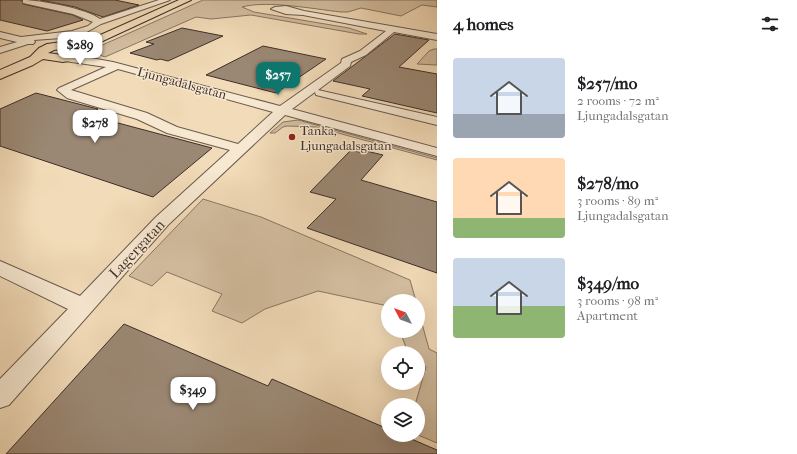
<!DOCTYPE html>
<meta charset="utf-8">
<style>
:root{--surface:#fff;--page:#f6f6f6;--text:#202124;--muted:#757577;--accent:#0f766e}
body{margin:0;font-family:"IM FELL French Canon",serif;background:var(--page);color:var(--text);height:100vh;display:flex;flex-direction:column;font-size:15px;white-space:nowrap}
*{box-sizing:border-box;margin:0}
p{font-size:13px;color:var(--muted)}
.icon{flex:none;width:22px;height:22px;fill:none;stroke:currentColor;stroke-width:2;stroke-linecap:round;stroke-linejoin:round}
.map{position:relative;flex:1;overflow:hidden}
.sheet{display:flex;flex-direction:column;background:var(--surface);width:360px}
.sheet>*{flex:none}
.needle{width:26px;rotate:311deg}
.controls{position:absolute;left:381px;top:294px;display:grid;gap:8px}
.controls a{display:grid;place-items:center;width:44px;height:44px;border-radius:50%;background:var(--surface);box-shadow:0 4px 16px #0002;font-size:20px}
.price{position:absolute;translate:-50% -34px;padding:0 9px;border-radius:8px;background:#fff;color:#222;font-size:13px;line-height:26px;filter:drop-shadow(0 1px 2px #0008)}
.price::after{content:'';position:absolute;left:50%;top:24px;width:12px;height:9px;margin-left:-6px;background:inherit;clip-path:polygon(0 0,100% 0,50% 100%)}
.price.current{background:var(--accent);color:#fff}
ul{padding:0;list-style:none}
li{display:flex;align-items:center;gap:12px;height:100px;padding:0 16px}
li span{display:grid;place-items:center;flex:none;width:112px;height:80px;border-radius:4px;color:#555}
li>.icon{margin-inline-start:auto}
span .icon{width:48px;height:48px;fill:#fffc;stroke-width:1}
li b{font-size:17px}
h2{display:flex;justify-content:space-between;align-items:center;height:48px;padding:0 16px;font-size:17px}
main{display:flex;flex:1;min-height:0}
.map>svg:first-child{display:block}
</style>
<main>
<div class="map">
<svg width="437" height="454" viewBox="0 0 437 454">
<rect width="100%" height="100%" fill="#f2dbb8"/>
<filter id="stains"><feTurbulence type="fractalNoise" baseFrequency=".005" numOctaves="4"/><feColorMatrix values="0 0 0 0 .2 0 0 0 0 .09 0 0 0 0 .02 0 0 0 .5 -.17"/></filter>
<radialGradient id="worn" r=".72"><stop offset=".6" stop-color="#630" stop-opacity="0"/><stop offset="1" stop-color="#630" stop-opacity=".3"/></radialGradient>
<path fill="#d3bea0" stroke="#887665" d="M203,0h234v7l-15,-2 -21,11 -40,-8 -13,4h-7c-28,-3 -74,-12 -99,-5l12,5 95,16 18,6h-8l-108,-19 -40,4 -15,-2 -91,40 -16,-6z
M434,49h3v16l-20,-1 12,-13z
M298,120l139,38v2l-121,-33 -29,-1 -4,1 -8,6h-5l13,-11z
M203,199l58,18 149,63 6,21h-28v5l-70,-15 -53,18 -23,14 -30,-12 10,-17 -55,-22 -15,14 -23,-10z
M418,309l11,40 8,4v90l-19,-8v-30h-3l11,-38 -8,-3v-11h-10l-8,-22h18z"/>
<path fill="#9b8874" stroke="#3d2f2a" d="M0,0h22l1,4 50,11 10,5 -36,11 -47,-11z
M40,0h75l24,5 -36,12 -28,-10z
M182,28l41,8 -55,25 -8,-2 -3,1 -27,-7 24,-9 -8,-2z
M395,34l34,6 -30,27 38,7v39l-75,-17 8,-7 -37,-8z
M263,46l63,13 -50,34 -70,-18z
M36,93l62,16 -10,6 124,33 -59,49 -153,-51v-37z
M351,150l12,3 3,-2 17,4 -22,25 76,22v71l-130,-45 29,-29 -26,-7z
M124,324l144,62 4,-7 116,50v6h14l35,15v4h-431z"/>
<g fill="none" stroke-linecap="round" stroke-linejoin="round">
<defs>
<path id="minor" d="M23,0c17,0 64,9 77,19l59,-19h11l-69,24 -16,9 -24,5 -27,2 1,2 -2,2h-5l-28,9v-6l17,-5 -17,-4v-6l21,5 51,-6 16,-5 5,-4 -20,-8 -50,-11z
M286,6l18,5 133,23v6l-43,-8 -28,23 -15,7 -1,4 -32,24 119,27v8l-121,-30 -1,-3 -23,17 145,39v8l-152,-41 -117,110 -159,180 -9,3v-29l68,-70 -68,-33v-15l80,35 76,-79 74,-67 -63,-17 -30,-14 -70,-21 -10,-8 2,-2 47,-21 -48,-7 -1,-2 1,-2h22l33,6 167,44 61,-43 1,-4 18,-8 26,-20 -83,-16 -17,-1 -15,-5 4,-2zM118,69l155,43 -35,32 -61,-17 -30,-14 -76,-23z"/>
<path id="major" d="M179,0h12l-99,46 -14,13 -15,3 -20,-3 -10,6 -33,14v-9l30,-13 9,-9 8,-4 15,-2 18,2zM62,49l13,2 -12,4 -15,-2 6,-3z"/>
</defs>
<use href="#minor" stroke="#6a5a4e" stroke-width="2"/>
<use href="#major" stroke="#3d2f2a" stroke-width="2"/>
<use href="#minor" fill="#f7e8d1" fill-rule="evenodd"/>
<use href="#major" fill="#f2dbb8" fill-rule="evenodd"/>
</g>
<circle fill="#8f2418" stroke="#f7e8d1" stroke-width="1.5" cx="292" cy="137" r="4"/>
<g text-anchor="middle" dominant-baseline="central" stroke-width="3" stroke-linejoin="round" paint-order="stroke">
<g font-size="13" fill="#3d2f2a" stroke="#f7e8d1">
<text transform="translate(182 83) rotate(15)">Ljungadalsgatan</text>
</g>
<g font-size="13" fill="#3d2f2a" stroke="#f7e8d1" text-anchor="start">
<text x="300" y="130">Tanka,<tspan x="300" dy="15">Ljungadalsgatan</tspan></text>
</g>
<g font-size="15" fill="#3d2f2a" stroke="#f7e8d1">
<text transform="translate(137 249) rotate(-47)">Lagergatan</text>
</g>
</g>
<rect width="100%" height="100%" filter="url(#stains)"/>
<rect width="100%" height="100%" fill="url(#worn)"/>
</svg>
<div class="controls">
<a><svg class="needle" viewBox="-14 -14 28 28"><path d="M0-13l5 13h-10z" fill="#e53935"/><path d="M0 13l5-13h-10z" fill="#757577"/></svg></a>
<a><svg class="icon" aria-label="locate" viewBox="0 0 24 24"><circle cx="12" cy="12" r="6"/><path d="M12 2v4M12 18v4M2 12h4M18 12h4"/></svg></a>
<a><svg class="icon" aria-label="layers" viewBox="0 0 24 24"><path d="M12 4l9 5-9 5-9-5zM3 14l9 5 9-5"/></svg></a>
</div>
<b class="price" style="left:80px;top:66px">$289</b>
<b class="price current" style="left:278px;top:96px">$257</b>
<b class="price" style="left:95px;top:144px">$278</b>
<b class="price" style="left:193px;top:411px">$349</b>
</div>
<section class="sheet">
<h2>4 homes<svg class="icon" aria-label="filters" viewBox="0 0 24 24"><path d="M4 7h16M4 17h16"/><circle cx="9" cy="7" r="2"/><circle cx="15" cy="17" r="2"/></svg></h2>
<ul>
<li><span style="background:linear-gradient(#c9d6e8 70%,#9aa5b1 0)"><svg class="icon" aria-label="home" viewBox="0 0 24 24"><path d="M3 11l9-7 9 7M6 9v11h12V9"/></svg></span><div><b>$257/mo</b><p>2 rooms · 72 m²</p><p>Ljungadalsgatan</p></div></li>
<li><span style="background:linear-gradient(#ffd9b3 75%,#8fb573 0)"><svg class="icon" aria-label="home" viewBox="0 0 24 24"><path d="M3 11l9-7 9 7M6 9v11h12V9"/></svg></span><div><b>$278/mo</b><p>3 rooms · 89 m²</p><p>Ljungadalsgatan</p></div></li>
<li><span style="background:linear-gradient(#c9d6e8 60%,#8fb573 0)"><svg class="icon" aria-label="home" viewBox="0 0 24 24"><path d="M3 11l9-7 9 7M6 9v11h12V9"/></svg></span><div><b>$349/mo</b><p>3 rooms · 98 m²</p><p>Apartment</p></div></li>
</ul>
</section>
</main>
